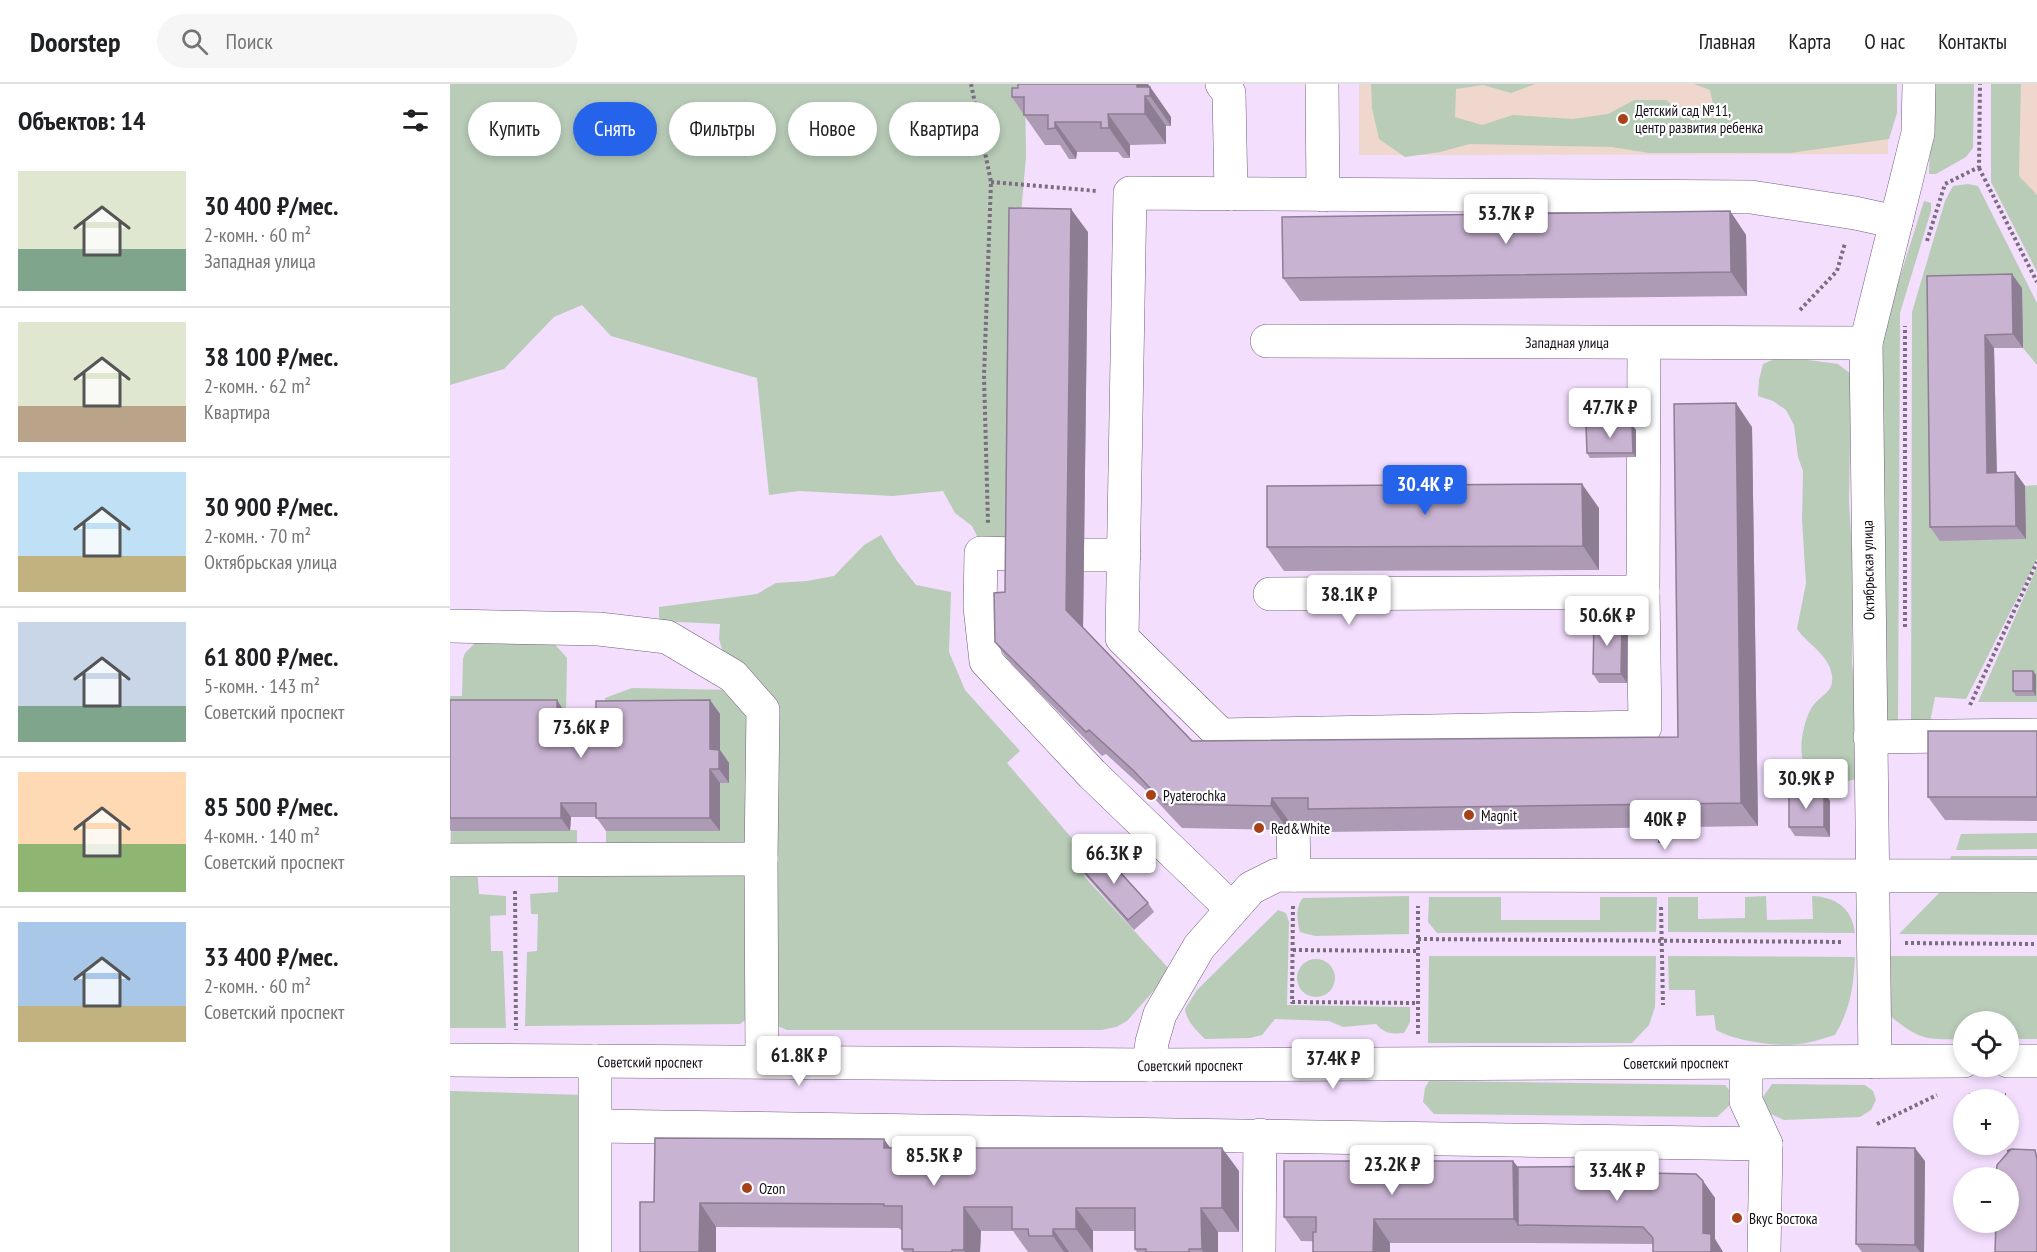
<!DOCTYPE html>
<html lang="ru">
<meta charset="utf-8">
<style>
:root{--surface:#fff;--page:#f6f6f6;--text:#202124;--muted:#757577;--line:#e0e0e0;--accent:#2563eb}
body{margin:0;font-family:"PT Sans Narrow",sans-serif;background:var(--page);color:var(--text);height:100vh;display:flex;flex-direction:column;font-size:22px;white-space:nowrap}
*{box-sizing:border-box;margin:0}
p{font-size:20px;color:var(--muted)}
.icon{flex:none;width:33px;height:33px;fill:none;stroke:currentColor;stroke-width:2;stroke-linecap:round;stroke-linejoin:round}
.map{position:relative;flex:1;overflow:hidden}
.side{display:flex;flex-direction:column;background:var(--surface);width:450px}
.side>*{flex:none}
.banner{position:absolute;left:18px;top:18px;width:570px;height:54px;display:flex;gap:12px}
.controls{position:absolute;left:1503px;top:927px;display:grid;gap:12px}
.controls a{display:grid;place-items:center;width:66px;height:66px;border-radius:50%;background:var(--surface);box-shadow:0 3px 9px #0003;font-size:30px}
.price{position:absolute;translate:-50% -51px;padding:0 14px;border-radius:6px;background:#fff;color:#222;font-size:20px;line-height:39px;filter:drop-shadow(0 2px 3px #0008)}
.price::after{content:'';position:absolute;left:50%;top:36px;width:18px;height:14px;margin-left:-9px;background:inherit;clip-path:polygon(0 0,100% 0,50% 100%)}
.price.selected{background:var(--accent);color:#fff}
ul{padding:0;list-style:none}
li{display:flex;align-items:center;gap:18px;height:150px;padding:0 18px}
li+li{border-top:2px solid var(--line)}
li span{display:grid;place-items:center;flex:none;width:168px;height:120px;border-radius:0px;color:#555}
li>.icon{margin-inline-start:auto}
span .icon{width:72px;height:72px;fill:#fffc;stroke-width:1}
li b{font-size:26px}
h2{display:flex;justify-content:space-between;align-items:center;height:72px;padding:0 18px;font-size:26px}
.chip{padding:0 21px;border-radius:27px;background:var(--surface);box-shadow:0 3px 9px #0003;font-size:21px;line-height:54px}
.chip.selected{background:var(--accent);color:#fff}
header{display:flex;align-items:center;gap:36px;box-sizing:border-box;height:84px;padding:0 30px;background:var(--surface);border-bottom:2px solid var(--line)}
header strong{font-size:28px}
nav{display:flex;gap:33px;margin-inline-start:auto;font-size:21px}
.search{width:420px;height:54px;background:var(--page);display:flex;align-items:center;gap:15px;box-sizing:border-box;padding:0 21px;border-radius:33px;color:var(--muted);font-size:22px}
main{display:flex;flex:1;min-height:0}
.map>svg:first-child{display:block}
</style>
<header>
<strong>Doorstep</strong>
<div class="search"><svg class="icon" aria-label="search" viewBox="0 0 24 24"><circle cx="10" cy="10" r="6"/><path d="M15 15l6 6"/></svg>Поиск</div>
<nav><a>Главная</a><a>Карта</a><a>О нас</a><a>Контакты</a></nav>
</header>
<main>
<section class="side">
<h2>Объектов: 14<svg class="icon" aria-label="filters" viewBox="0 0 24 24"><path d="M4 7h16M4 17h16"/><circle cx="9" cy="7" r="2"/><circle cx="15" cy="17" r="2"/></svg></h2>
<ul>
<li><span style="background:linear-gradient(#dfe7d0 65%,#7fa58c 0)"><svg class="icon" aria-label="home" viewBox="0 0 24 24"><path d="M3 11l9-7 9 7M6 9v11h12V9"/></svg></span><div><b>30 400 ₽/мес.</b><p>2-комн. · 60 m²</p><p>Западная улица</p></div></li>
<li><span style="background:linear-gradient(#dfe7d0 70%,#b9a48a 0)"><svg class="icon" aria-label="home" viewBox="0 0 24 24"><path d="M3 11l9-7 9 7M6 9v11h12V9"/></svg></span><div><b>38 100 ₽/мес.</b><p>2-комн. · 62 m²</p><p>Квартира</p></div></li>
<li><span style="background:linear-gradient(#bfe0f5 70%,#c2b280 0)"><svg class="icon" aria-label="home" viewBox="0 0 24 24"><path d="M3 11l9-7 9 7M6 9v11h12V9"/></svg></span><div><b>30 900 ₽/мес.</b><p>2-комн. · 70 m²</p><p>Октябрьская улица</p></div></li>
<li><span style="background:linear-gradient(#c9d6e8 70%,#7fa58c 0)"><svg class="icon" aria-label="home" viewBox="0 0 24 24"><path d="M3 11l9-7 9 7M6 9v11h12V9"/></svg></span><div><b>61 800 ₽/мес.</b><p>5-комн. · 143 m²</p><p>Советский проспект</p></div></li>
<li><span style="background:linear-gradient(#ffd9b3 60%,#8fb573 0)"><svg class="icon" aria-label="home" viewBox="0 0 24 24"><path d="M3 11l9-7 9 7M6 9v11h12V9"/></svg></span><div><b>85 500 ₽/мес.</b><p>4-комн. · 140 m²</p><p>Советский проспект</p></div></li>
<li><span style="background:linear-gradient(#a9c7e8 70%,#c2b280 0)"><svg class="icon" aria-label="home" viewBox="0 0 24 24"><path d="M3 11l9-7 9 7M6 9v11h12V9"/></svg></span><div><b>33 400 ₽/мес.</b><p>2-комн. · 60 m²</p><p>Советский проспект</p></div></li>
</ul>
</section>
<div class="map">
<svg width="1587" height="1168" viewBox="0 0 1587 1168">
<rect width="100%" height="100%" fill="#f3defd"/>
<path fill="#efd7cd" d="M909,0h528l1,70 -529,1z
M1571,0h16v111l-18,-18z"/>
<path fill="#b8ccb8" d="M0,0h575l1,73 -6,68 -2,326 -36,-5 -10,-20 -17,-13 -12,-22 -50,5 -94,-5 -30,4 -12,-117 -146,-42 -29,-31 -28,12 -50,52 -54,16z
M921,0h164l-24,9 -28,-8 -27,4 -1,28 27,8 31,-10 60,4 35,-5 26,-14h32l22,18h28l-6,-28 -16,-6h203v29l-8,26 -99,14h-141l-37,-6 -142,-3 -30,8 -35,5 -26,-18 -7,-31z
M1482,0h42l-1,64 -7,9 -30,17h-7z
M1541,0h30l-2,92 18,19v77l-46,-90z
M1518,100l10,2 59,117v62l-14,-17 -2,-60 -85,1 4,251 86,-1 -1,-53 12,-1v74l-71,140 -31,-2 -6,30 -18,-3 1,-412 33,-111 8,-15z
M1474,117l7,2v8l-31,102 -2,409 -12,5 -7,-384z
M1327,274h16l45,6 13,10 3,33 -4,30 -1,65 3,49v112l7,65 -3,51c-39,12 -61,-7 -53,-47 2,-10 6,-23 13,-30 8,-8 18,-12 16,-26 -3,-22 -23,-30 -35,-47l9,-46 -4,-63 1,-49 -5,-14 -4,-32 -8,-15 -13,-9 -15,-5 1,-16 4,-16z
M431,451l16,26 19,24 35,7 -2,60 16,38 55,61 -13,12 89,103 -12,10 87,95 -44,50 -11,6 -14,3h-315l-16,-7 -1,-300 -47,-71 -4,-13 1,-15 -61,-3v-14l98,-13 19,-11 31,-2 27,-5 30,-31z
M1587,483v135h-59z
M101,556l16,18 -1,56h-115l-1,-18h12l1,-37 2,-6 10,-10z
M182,604l101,2 18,16 2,127 -14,17 -133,2v-21h113l1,-48 9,-1 -123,-68 -1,-16z
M127,746v21l-126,1v-21z
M1587,749v16l-81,1 5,-16z
M1501,772h86v11l-88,-4z
M108,782l188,7 3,144 -9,7 -215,2 2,-74 10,-1 1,-37h-7l-1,-20 28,-2z
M27,784l2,26 27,2v19l-16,1 1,35h12l3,77h-56v-159z
M1587,804v47l-138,-1 44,-45z
M959,812v38l-94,2 -15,-4c-3,-11 -5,-25 3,-34z
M1316,812l1,24 46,-1 -1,-23c24,1 40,12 43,37l-187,-1v-35h30v22l47,-1v-21z
M979,813h72v23h99v-23h57l-1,35 -219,1 -9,-11z
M828,826l8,3 3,9 -2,83 123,2v15l-6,11c-13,1 -19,1 -28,-9l-33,3 -14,-6 -54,-2 -13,16 -12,3 -45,1c-9,-9 -18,-17 -20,-30l12,-19z
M979,872h227l-1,51 -6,18 -17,18h-204z
M1218,872l187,1c-2,32 -4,50 -20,78 -11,3 -24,8 -36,9 -23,3 -63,-3 -83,-14l-2,-15 -18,1 -1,-26h-26z
M1440,872h147v83h-28l-1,-17h-44l-1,17c-37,1 -43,1 -73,-23z
M847 894a19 19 0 1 1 38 0a19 19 0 1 1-38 0Z
M979,997l296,4 5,6 -1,15 -12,11 -283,-3 -11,-12 2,-14z
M1322,1000l93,1 8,6 3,9 -5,10 -11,7 -76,3 -13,-6 -8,-17z
M0,1007l133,4 -1,157h-132z"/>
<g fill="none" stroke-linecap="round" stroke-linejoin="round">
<defs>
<g id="minor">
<path d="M772,0l7,9 2,101"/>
<path d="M872,0l1,111"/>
<path id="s1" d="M817,257l599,2"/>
<path d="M1194,259l-1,249 2,135 -424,8 -99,-97 8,-445 621,4 104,16 41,9"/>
<path d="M572,470l-41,-1 -1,54 6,54 106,113 140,135"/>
<path d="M634,471h40"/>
<path d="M820,510l373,-2"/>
<path d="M0,542l149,3 68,8 66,39 30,34 -2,149 1,202"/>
<path d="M1420,653l167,-2"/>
<path d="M843,737l1,54"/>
<path d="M0,776l311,-1"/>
<path d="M145,977v191"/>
<path d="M1425,978l-9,-719 52,-210 1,-49"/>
<path d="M1296,979v38l20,43 -2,108"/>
<path d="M699,981l3,-23 8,-28 39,-67 52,-59 26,-13 760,1"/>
<path d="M146,1042l1170,18"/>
<path d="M809,1168l1,-117"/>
</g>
<g id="major">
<path id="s2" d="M0,976l699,5 815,-4"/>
<path d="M1558,977h29"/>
</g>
</defs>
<use href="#minor" stroke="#715f7a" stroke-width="34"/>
<use href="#major" stroke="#715f7a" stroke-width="34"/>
<path stroke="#7a6d80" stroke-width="4" stroke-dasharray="3 3" stroke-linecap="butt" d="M521,0l20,98 -7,194 4,147
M1529,84l58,114
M541,98l106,9
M1477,157l18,-57 34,-17 1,-83
M1350,226l37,-39 8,-28
M1455,543v-301
M1520,621l67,-143
M1210,744v17
M65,807l1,139
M843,822l-1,96 126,1
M1211,823l2,98
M968,855l426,3
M1455,859l132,1
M843,866l125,1
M968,950v-128
M1519,1011h37
M1427,1040l60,-29
M1556,1060l5,11"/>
<use href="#minor" stroke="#fff" stroke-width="33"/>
<use href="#major" stroke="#fff" stroke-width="33"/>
</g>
<path fill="#ad9ab5" d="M568,0h130l23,33v9h-5v18l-36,1v13h-7l-5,-6h-41l-1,7h-7l-9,-14h-15l-21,-30 -12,-18 6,-9z
M1280,127l16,24 1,61 -447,5 -17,-23z
M638,148l-5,395 109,114 486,-4 74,-310 6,399 -433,6 -7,-10 -29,-1 -1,9 -106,-2 -31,-33 -45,-41 -4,2 -90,-91 -17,-23 10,-50z
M1477,192l95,12 1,60h-29l3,125 18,-1 10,14 1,53 -86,2 -10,-14z
M1182,341l4,5v27l-46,1 -3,-5z
M1149,424v62l-315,1 -17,-24z
M1178,545l-1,54h-28l-6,-9z
M1583,587l3,4v21h-20l-3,-5z
M0,616l116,14v5h30l114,-19 10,14v36l9,13v20h-9v48h-114l-10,-14h-25l-1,14h-119l-1,-1z
M1587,647v90l-92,-1 -17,-23z
M1380,717v36l-35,-1 -6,-9z
M630,783l68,36 6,9 -20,18 -48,-54z
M440,1064l349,23v61h-21v20h-81l-2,-3v-18h-42v21h-65l-15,-21h-32l-1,21h-76l-2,-3v-19h-1l-2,-2 -183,-1 -62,-25z
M1063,1077l5,6 129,-1 4,8 52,7 12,17v41l8,13h-70v-8l-123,-1h-140l-89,-2 -17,-24z
M1475,1077l-1,91h-62l-6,-8z"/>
<path fill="#8d7d93" d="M687,0h11l23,33v9l-21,-30h-5l21,30v18l-21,-30 -8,-27z
M658,30l22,31v13l-21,-30z
M605,38l22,30 -1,7 -21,-31z
M621,125l17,23 -5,402 -17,-24z
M1280,127l16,24 1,61 -16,-24z
M1562,190l10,14 1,60 -10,-14z
M1535,251l9,13 3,138 -10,-13z
M1286,319l16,24 6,399 -17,-23z
M1182,341l4,5v27l-3,-4z
M1565,388l10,14 1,53 -10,-13z
M1132,400l17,24v62l-16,-24z
M1172,535l6,10 -1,54 -6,-9z
M1583,587l3,4v21l-3,-5z
M107,616l9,14v18l-9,-13z
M260,616l10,14v36l9,13v20l-10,-14 -9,-20z
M260,685l10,14v48l-10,-13z
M1374,708l6,9v36l-6,-10z
M822,714l17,23 -1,9 -17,-24z
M111,719l10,14 -1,14 -9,-13z
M434,1055l17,24 -17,-15z
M772,1064l17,23v61l-17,-24z
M1465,1064l10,13 -1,91h-4l-5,-7z
M1063,1077l17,23 -12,41 -4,-6z
M1197,1082l12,18 -12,-11z
M1253,1097l12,17v41l8,13h-12l-8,-19z
M250,1119l16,24v25h-17z
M514,1123l17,24 -1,21h-15l-1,-2z
M626,1124l17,23v21l-17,-23z
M751,1124l17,24v20h-15l-1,-3z
M924,1135l16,24v9h-17z
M603,1145l16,23h-5l-11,-16z"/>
<path fill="#c9b3d2" stroke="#8d7d93" stroke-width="1.5" d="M568,0h119v3h13v9h-5v18h-37l1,14h-8v-6h-46v6l-7,1v-14h-24v-18h-12v-9h6z
M559,124l62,1 -5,401 126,131 486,-4 -4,-333 62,-1 5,400 -433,6v-11h-36l-1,8 -106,-2 -31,-33 -45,-41 -3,2 -91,-90 -1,-49 11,-1z
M1280,127l1,61 -448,6 -1,-61z
M1562,190l1,60 -28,1 2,138 28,-1 1,54 -86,1 -3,-251z
M1182,341l1,28h-46l-1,-27z
M1132,400l1,62 -316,1v-61z
M1144,535h28l-1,55h-28z
M1563,587h20v20h-20z
M0,616h107v19h39v-18l114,-1v49l9,1v19h-9v49h-114v-15h-35v15h-111z
M1478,647h109v66h-109z
M1339,708h35v35h-35z
M649,765l49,54 -20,17 -48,-53z
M205,1054l229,1v9h338v60h-21l1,41h-13v3h-43v-3h-11v-41h-59v21h-23v7h-24l-1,-7h-16v-22h-48v43h-12v2h-39v-3h-11v-43h-18v-2l-184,-1 -1,49h-59v-50h14z
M1407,1063l58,1v97l-59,-1z
M1561,1065l24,1 2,9v93h-42l1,-30h12v-44h-12l1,-13z
M834,1077h229l1,58h-140l-1,33h-60v-20h3v-15h-32z
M1197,1082v7l49,1 7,7v52l8,1v18h-58v-14l-10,-11 -125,-2v-58z"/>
<g fill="#a74119" stroke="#fff" stroke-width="2">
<circle cx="1173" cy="35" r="6"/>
<circle cx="701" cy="711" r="6"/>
<circle cx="1019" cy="731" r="6"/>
<circle cx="809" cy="744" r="6"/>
<circle cx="297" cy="1104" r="6"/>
<circle cx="1287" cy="1134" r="6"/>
</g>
<g text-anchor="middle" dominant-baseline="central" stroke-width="4.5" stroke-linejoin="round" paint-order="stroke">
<g font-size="15" fill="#130c16" stroke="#fff" text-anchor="start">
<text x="1185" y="26">Детский сад №11,<tspan x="1185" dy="17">центр развития ребенка</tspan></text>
<text x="713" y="711">Pyaterochka</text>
<text x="1031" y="731">Magnit</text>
<text x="821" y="744">Red&amp;White</text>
<text x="309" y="1104">Ozon</text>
<text x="1299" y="1134">Вкус Востока</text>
</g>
<g font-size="15" fill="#130c16" stroke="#fff">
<text stroke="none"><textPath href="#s1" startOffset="300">Западная улица</textPath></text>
<text transform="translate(1418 486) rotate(-91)">Октябрьская улица</text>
<text stroke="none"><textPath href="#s2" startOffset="200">Советский проспект</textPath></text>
<text stroke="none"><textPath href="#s2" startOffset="1226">Советский проспект</textPath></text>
<text stroke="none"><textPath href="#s2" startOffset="740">Советский проспект</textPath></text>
</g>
</g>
</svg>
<div class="controls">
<a><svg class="icon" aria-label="locate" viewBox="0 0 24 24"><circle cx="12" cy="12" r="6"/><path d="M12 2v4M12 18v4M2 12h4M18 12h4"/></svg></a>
<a>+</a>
<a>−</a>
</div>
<b class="price" style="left:1056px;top:161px">53.7K ₽</b>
<b class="price" style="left:1160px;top:355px">47.7K ₽</b>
<b class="price selected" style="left:975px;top:432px">30.4K ₽</b>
<b class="price" style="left:899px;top:542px">38.1K ₽</b>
<b class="price" style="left:1157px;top:563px">50.6K ₽</b>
<b class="price" style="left:131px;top:675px">73.6K ₽</b>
<b class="price" style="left:1356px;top:726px">30.9K ₽</b>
<b class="price" style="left:1215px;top:767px">40K ₽</b>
<b class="price" style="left:664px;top:801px">66.3K ₽</b>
<b class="price" style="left:349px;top:1003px">61.8K ₽</b>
<b class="price" style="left:883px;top:1006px">37.4K ₽</b>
<b class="price" style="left:484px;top:1103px">85.5K ₽</b>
<b class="price" style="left:942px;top:1112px">23.2K ₽</b>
<b class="price" style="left:1167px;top:1118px">33.4K ₽</b>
<div class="banner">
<a class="chip">Купить</a>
<a class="chip selected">Снять</a>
<a class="chip">Фильтры</a>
<a class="chip">Новое</a>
<a class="chip">Квартира</a>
</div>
</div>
</main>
